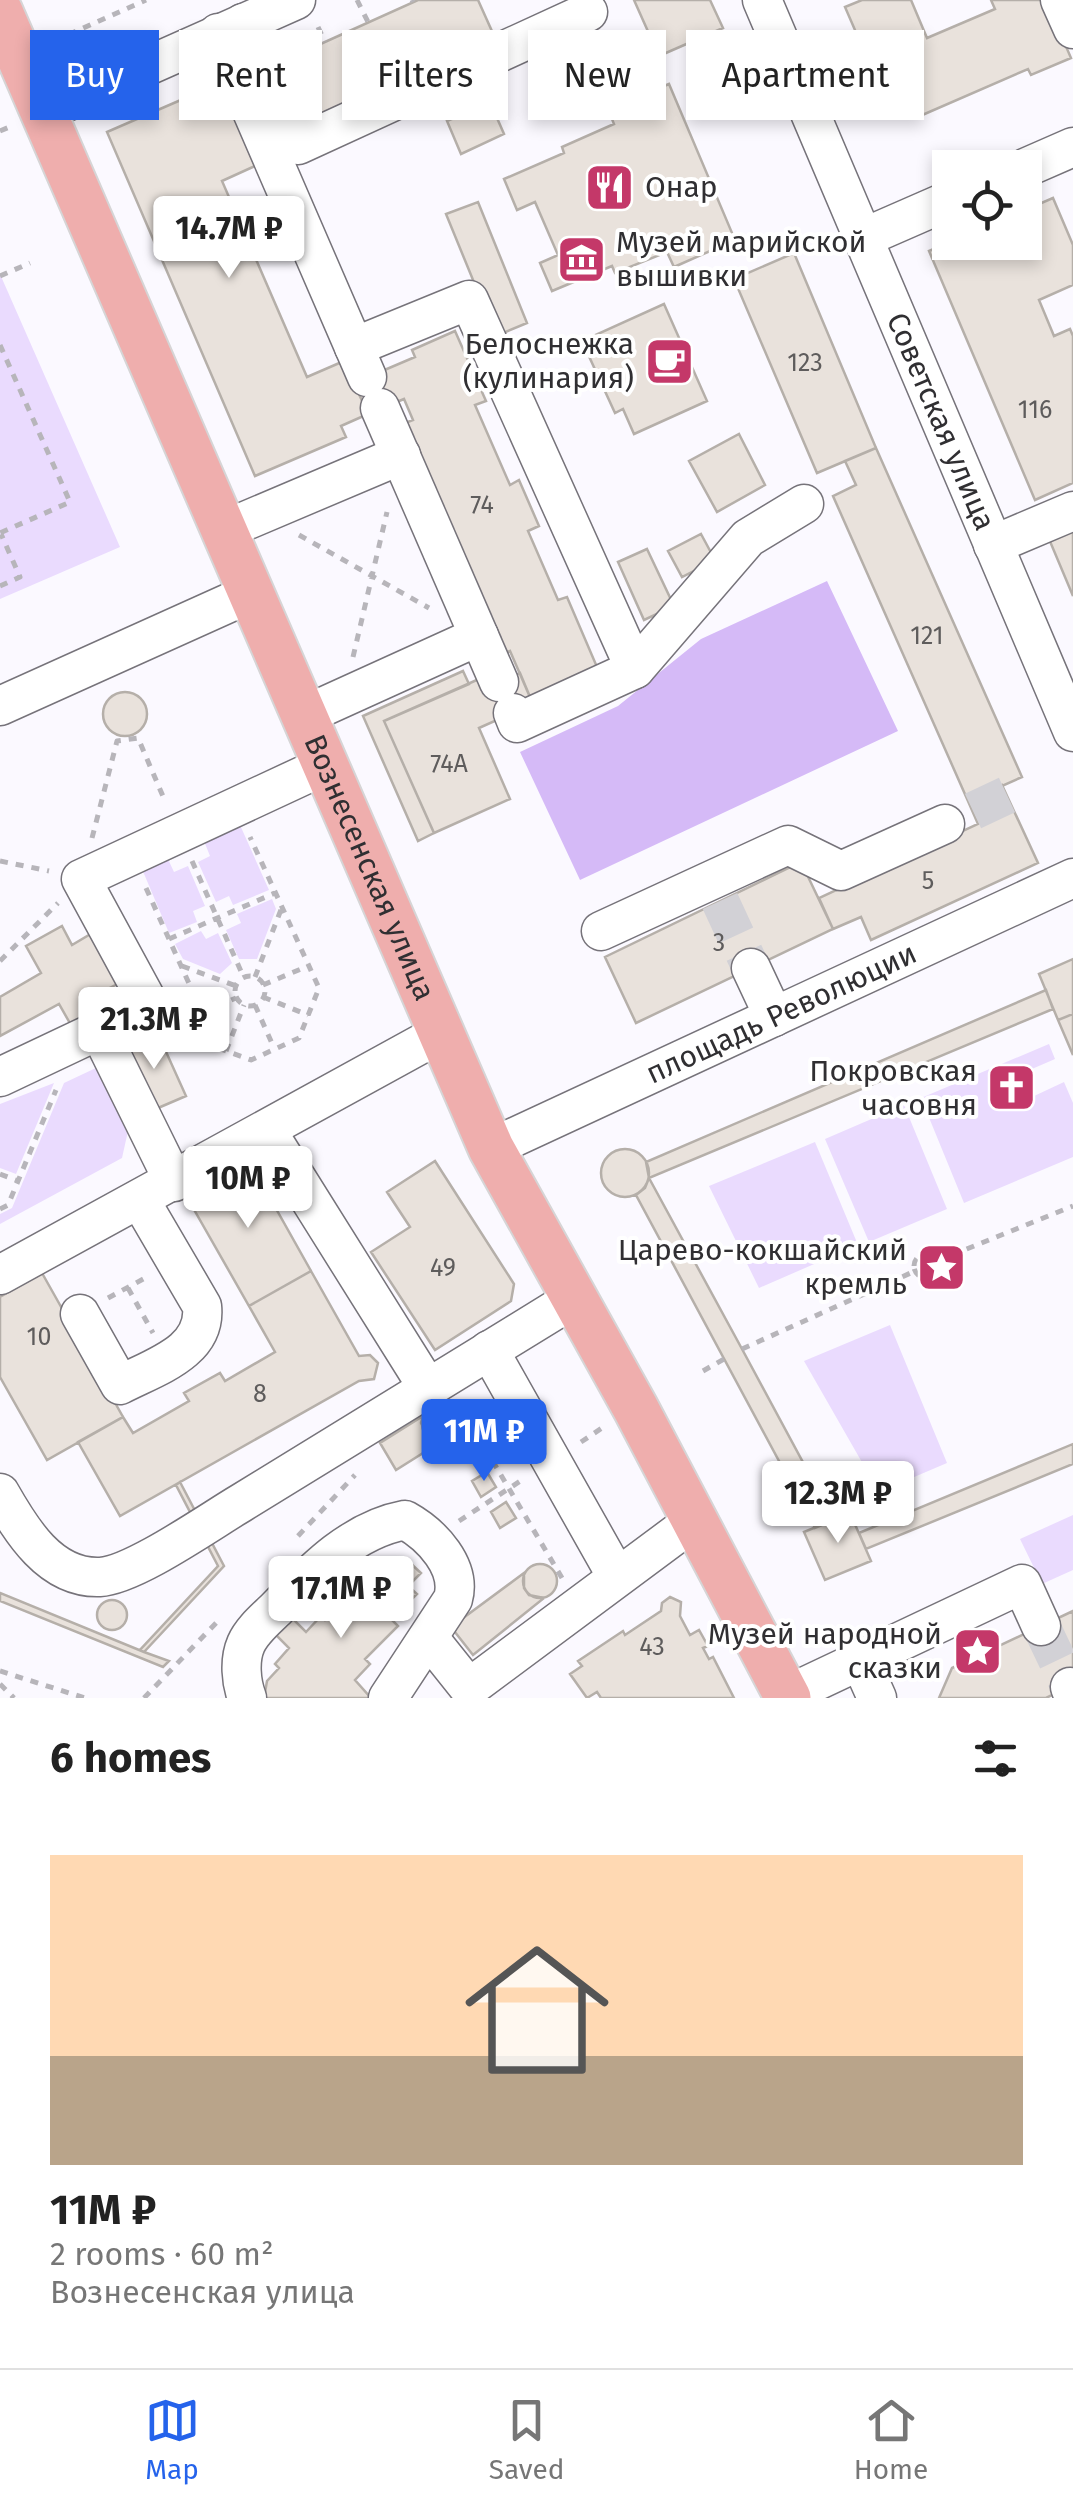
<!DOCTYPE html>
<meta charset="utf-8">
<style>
:root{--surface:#fff;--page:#f2f2f2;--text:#222;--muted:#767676;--line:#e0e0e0;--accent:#2563eb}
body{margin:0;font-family:"Fira Sans",sans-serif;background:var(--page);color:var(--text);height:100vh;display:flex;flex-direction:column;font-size:38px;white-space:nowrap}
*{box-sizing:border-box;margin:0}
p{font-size:32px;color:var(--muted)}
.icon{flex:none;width:55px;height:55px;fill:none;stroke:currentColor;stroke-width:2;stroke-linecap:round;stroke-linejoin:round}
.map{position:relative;height:1698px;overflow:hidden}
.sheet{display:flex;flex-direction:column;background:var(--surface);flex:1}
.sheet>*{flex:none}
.banner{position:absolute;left:30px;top:30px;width:1015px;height:90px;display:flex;gap:20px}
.controls{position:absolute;left:932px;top:150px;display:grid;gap:20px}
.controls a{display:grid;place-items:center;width:110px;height:110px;border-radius:0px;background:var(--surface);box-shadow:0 5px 15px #0003;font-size:50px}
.price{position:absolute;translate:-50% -85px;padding:0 22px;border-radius:10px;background:#fff;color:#222;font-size:32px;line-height:65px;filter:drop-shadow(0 2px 5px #0008)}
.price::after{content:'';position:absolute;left:50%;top:60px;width:30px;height:22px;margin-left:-15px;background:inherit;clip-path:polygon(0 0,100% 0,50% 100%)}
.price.current{background:var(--accent);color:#fff}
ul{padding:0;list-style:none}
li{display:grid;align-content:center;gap:20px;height:530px;padding:0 50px}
li span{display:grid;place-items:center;height:310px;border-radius:0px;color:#555}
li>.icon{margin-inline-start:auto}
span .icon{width:180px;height:180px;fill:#fffc;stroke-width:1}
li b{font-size:42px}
h2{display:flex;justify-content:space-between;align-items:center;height:120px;padding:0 50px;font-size:42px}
.chip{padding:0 35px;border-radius:0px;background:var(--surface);box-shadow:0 5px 15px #0003;font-size:35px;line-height:90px}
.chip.current{background:var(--accent);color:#fff}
.dock{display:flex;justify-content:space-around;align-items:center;height:140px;border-top:2px solid var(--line);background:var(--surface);font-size:28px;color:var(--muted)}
.dock a{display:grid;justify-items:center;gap:5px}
.dock .current{color:var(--accent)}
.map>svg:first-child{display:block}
</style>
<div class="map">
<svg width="1073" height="1698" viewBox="0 0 1073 1698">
<rect width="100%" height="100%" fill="#fbf9ff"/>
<path fill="#eadbfe" d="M0,274l120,273 -120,52z
M240,825l29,65 -36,15 -4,-9 -13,6 -18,-40 12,-6 -6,-15z
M167,857l7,15 14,-6 17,40 -12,5 4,11 -28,11 -27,-64z
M272,899l4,10 -19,50h-18l-13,-29 15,-7 -4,-9z
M201,931l5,8 12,-6 14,30 -12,11 -37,-15 -8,-15z
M1049,1044l6,15 -30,13c-31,-16 -46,28 -12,34l51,-24 9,21v54l-109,46 -43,-105z
M98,1067l30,64 -6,27 -122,66v-10l12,-6 52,-125z
M54,1083l-38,91 -16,-6v-64z
M904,1105l43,104 -78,33 -44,-103z
M815,1142l43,103 -99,43 -50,-102z
M890,1325l57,138 -68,29 -75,-131z
M1073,1515v55l-31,14 -22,-45z"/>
<path fill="#d5baf7" d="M827,581l71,150 -318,149 -60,-128 98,-46 83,-67z"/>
<path fill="#e9e2dc" stroke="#b5afa9" stroke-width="2.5" d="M418,0h60l17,38 -183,83 -27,-61z
M634,0h76l13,28 -64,28z
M862,0h49l16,38 68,-29 -4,-9h55l25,58 -40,17 -3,-6 -108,47 -26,-59 -23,10 -26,-60z
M100 45a10 10 0 1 1 20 0a10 10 0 1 1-20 0Z
M220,83l35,83 -33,15 85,196 37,-16 24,53 -27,12 5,11 -91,39 -148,-344z
M669,84l66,156 -61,27 -7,-15 -52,21 -3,-7 -60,25 -12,-28 18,-8 -23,-53 -18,8 -13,-31 60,-26 -2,-6 52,-23 -6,-15z
M490,102l14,32 -43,20 -14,-33z
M1053,198l20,47v40l-34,15 15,36 16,-7 3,7v147l-38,17 -106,-249 21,-9h75v-32z
M478,202l49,121 -31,13 -50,-122z
M794,253l82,195 -59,25 -83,-194z
M664,304l43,97 -73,33 -11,-25 -8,4 -33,-72z
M455,331l31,70 -11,4 35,80 9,-5 20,46 -11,5 30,69 9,-3 33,77 -67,30 -23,-53 -13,6 -97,-232 13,-5 -9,-21 -36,15 -14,-31 61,-26 -3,-7z
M739,434l26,51 -48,27 -28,-51z
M876,448l146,329 -54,24 -135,-305 23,-11 -11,-24z
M1073,529v67l-24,-57z
M701,534l14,26 -33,17 -14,-26z
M647,549l27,57 -30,14 -26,-58z
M463,671l6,13 -85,37 50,112 -16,8 -55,-125z
M520,673l13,31 -54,24 31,71 -76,34 -50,-112 95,-42 4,11z
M103 714a22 22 0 1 1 44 0a22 22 0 1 1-44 0Z
M1002,785l36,78 -167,77 -10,-23 -28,12 -14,-31 159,-74 -10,-23z
M801,862l32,67 -197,94 -31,-66z
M62,926l10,19 27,-16 28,50 -25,13 7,12 -38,21 -12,-21 -59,32v-39l41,-24 -15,-27z
M1073,959v55l-15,6 -19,-46z
M1046,990l7,19 -404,169 -3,-16z
M1073,1014v41l-15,-35z
M158,1034l28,62 -35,15 -28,-62z
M997 1087a15 15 0 1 1 30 0a15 15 0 1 1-30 0Z
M601 1173a24 24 0 1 1 48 0a24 24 0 1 1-48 0Z
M247,1157l64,114 -62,35 -65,-114z
M435,1161l79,123 -3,17 -76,49 -64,-98 39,-25 -23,-35z
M649,1178l93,171 92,171 -19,8 -179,-333 9,-7z
M311,1271l48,85 11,-1 8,8 -4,16 -15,2 -239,135 -42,-74 45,-25 10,16 56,-32 -5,-8 36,-20 5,8 50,-29 -26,-46z
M42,1273l81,144 -76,43 -47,-83v-80z
M422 1424a17 17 0 1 1 34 0a17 17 0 1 1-34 0Z
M423,1416l-2,7 7,15 14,3 -46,29 -16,-27z
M1073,1444v20l-207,85 -7,-16z
M487,1472l9,15 -15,10 -9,-16z
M180,1482l44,84 -80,86 -4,-2 78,-84 -42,-81z
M506,1502l10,16 -16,10 -9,-16z
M850,1513l21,48 -46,19 -21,-48z
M408,1561l13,12 -13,13 9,8 -26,25 7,7 -33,33 5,5 -15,16 16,18h-107l3,-17 12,-13 -4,-4 14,-16 -16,-16 16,-17 17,17 15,-16 4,4 33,-33 3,3 25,-26 10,9z
M523 1581a17 17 0 1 1 34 0a17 17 0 1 1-34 0Z
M524,1573v15l5,7 15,3 -71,57 -22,-28z
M0,1593l144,59 25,9 -6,6 -163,-66z
M670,1597l11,5 -1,14 10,19 9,-5 9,16 -5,2 6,11 4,-2 21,41h-133l-4,-6 -10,6 -17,-24 12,-8 -4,-5 45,-30 2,4 36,-24 1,-8z
M97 1615a15 15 0 1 1 30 0a15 15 0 1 1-30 0Z
M1073,1611v74l-27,13h-107l13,-30z"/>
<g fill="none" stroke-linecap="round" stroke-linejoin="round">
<path stroke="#d2d1d6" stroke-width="38" stroke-dasharray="38 19" stroke-linecap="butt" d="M973,811l34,-16
M720,901l31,67
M1041,1626l29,61"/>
<defs>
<g id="minor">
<path id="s1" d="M762,0l311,732"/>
<path d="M1060,0l13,29"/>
<path d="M243,23l55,122 290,-133"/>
<path d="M218,33l149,344"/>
<path d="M44,112l252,-112"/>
<path d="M1025,168l48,-21"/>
<path d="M863,238l87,-38"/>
<path d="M354,347l115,-47 166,369 -118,54 -4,-10"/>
<path d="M380,408l119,274"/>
<path d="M224,530l177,-75"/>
<path d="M993,545l80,-34"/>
<path d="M635,669l113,-131 56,-34"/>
<path d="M0,706l251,-113"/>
<path d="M305,715l174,-79"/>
<path d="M601,931l187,-86 53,26 104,-47"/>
<path d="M751,968l23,49"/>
<path d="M99,1030l75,152"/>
<path d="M0,1077l150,-71 -69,-127 245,-114"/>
<path d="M267,1131l161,257"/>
<path id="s2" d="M491,1148l582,-270"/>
<path d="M0,1275l441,-242"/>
<path d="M80,1314l40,71c34,-18 87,-33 82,-79l-62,-106"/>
<path d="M489,1350l128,227"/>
<path d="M0,1493c21,37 50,86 100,84 34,-2 109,-55 141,-74 111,-68 221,-137 332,-204"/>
<path d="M429,1638l40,50 226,-168"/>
<path d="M860,1660l17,38"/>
<path d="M1070,1687l3,8"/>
<path d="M787,1695l235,-111 19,42"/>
<path d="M247,1698c-6,-16 -8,-38 -1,-54 6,-14 20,-25 31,-36 36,-37 75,-78 128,-88 27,15 57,47 48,79l-65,99"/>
</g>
<g id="major">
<path id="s3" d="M0,12l491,1136 145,261 152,289"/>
</g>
</defs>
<use href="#minor" stroke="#76737a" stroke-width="41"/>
<use href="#major" stroke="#d6d5d6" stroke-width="49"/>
<path stroke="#b7b5ba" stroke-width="5" stroke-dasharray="8 8" stroke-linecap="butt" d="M357,0l11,22
M412,0l1,2
M318,27l7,15
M54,41l92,-41
M0,131l12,-5
M0,276l30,-13
M0,345l70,157 -70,31
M299,535l130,73
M0,586l20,-9 -19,-43
M353,657l34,-145
M92,838l25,-97 21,-3 27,63
M0,861l49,10
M192,861l52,117
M146,888l72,160 33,12 48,-22 20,-50 -69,-151
M169,939l106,-46
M0,961l58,-58
M182,966l54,20
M235 991a15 15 0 1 1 30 0a15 15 0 1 1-30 0Z
M255,977l27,-70
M263,985l45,-19
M263,997l45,18
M255,1005l19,43
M202,1013l34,-15
M226,1051l18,-46
M0,1174l18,7
M0,1209l8,-4 48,-115
M914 1266a12 12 0 1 1 24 0a12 12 0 1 1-24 0Z
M937,1261l136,-55
M128,1288l25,45
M108,1298l39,-21
M742,1349l173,-78
M703,1371l21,-12
M460,1406l102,172
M581,1442l24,-16
M459,1521l66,-43
M298,1536l57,-61
M0,1671l85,27
M0,1684l14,14
M144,1698l74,-77"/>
<use href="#minor" stroke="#fff" stroke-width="38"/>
<use href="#major" stroke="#efaead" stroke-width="45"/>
</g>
<defs>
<symbol id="restaurant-square" viewBox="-11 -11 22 22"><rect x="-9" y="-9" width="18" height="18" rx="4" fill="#c43869" stroke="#fff"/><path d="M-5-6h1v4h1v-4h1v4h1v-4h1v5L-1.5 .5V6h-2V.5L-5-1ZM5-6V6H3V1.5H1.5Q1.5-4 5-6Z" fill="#fff"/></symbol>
<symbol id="museum-square" viewBox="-11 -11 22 22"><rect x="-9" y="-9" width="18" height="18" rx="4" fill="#c43869" stroke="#fff"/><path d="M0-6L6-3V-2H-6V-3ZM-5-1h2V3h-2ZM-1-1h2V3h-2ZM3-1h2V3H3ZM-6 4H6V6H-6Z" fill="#fff"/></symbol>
<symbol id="cafe-square" viewBox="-11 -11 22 22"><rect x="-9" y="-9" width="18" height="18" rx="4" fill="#c43869" stroke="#fff"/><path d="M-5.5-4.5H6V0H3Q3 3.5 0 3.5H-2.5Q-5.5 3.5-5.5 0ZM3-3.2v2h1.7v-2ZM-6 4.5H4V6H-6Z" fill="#fff"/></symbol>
<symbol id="church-square" viewBox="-11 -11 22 22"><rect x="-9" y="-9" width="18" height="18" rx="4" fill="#c43869" stroke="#fff"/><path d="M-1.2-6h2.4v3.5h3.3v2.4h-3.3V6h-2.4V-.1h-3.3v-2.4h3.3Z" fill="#fff"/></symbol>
<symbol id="sight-square" viewBox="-11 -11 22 22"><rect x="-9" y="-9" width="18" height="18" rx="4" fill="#c43869" stroke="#fff"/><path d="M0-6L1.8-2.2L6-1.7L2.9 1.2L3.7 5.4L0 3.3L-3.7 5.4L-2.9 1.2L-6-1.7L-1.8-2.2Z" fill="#fff"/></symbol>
</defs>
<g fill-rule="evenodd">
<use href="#restaurant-square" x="582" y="160" width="55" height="55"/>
<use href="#museum-square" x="554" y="232" width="55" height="55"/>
<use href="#cafe-square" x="642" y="334" width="55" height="55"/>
<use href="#church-square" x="984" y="1060" width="55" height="55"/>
<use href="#sight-square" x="914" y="1240" width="55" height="55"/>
<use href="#sight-square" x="950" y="1624" width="55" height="55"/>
</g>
<g text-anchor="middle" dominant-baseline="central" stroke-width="8" stroke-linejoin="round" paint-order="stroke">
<g font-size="25" fill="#5e5c5c">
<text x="805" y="363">123</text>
<text x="1035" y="410">116</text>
<text x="482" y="505">74</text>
<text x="927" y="636">121</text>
<text x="449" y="764">74А</text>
<text x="928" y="881">5</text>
<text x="719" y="943">3</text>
<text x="443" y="1268">49</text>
<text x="39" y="1337">10</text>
<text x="260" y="1394">8</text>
<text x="652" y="1647">43</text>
</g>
<g font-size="30" fill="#302f32" stroke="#fff" text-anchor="end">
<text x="645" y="187" text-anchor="start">Онар</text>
<text x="616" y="242" text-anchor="start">Музей марийской<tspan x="616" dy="34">вышивки</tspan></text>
<text x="634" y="344">Белоснежка<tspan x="634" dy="34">(кулинария)</tspan></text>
<text x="977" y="1071">Покровская<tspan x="977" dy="34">часовня</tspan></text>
<text x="907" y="1250">Царево-кокшайский<tspan x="907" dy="34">кремль</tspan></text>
<text x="942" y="1634">Музей народной<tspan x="942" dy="34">сказки</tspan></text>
</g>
<g font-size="30" fill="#302f32" stroke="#fff">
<text stroke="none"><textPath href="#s1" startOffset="458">Советская улица</textPath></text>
<text stroke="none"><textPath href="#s3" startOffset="932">Вознесенская улица</textPath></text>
<text stroke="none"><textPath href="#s2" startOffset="320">площадь Революции</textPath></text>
</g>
</g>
</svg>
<div class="controls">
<a><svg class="icon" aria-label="locate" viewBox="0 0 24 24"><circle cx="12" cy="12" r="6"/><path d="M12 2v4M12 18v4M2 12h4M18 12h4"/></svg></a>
</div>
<b class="price" style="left:229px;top:281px">14.7M ₽</b>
<b class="price" style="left:154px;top:1072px">21.3M ₽</b>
<b class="price" style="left:248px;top:1231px">10M ₽</b>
<b class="price current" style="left:484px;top:1484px">11M ₽</b>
<b class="price" style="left:838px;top:1546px">12.3M ₽</b>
<b class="price" style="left:341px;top:1641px">17.1M ₽</b>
<div class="banner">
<a class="chip current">Buy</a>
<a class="chip">Rent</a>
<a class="chip">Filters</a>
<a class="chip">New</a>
<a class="chip">Apartment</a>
</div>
</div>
<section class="sheet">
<h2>6 homes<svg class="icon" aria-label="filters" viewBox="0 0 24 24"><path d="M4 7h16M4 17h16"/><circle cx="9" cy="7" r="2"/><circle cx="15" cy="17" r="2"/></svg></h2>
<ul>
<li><span style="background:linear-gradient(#ffd9b3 65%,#b9a48a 0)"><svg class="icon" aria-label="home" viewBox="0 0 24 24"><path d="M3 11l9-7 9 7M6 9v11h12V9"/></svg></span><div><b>11M ₽</b><p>2 rooms · 60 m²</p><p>Вознесенская улица</p></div></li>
</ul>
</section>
<nav class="dock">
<a class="current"><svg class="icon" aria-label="map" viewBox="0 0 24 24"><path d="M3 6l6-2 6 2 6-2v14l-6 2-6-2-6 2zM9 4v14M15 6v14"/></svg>Map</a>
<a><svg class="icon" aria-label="saved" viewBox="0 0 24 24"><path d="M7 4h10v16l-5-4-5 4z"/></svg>Saved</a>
<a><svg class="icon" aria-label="home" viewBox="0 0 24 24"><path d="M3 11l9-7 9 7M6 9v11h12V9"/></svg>Home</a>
</nav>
